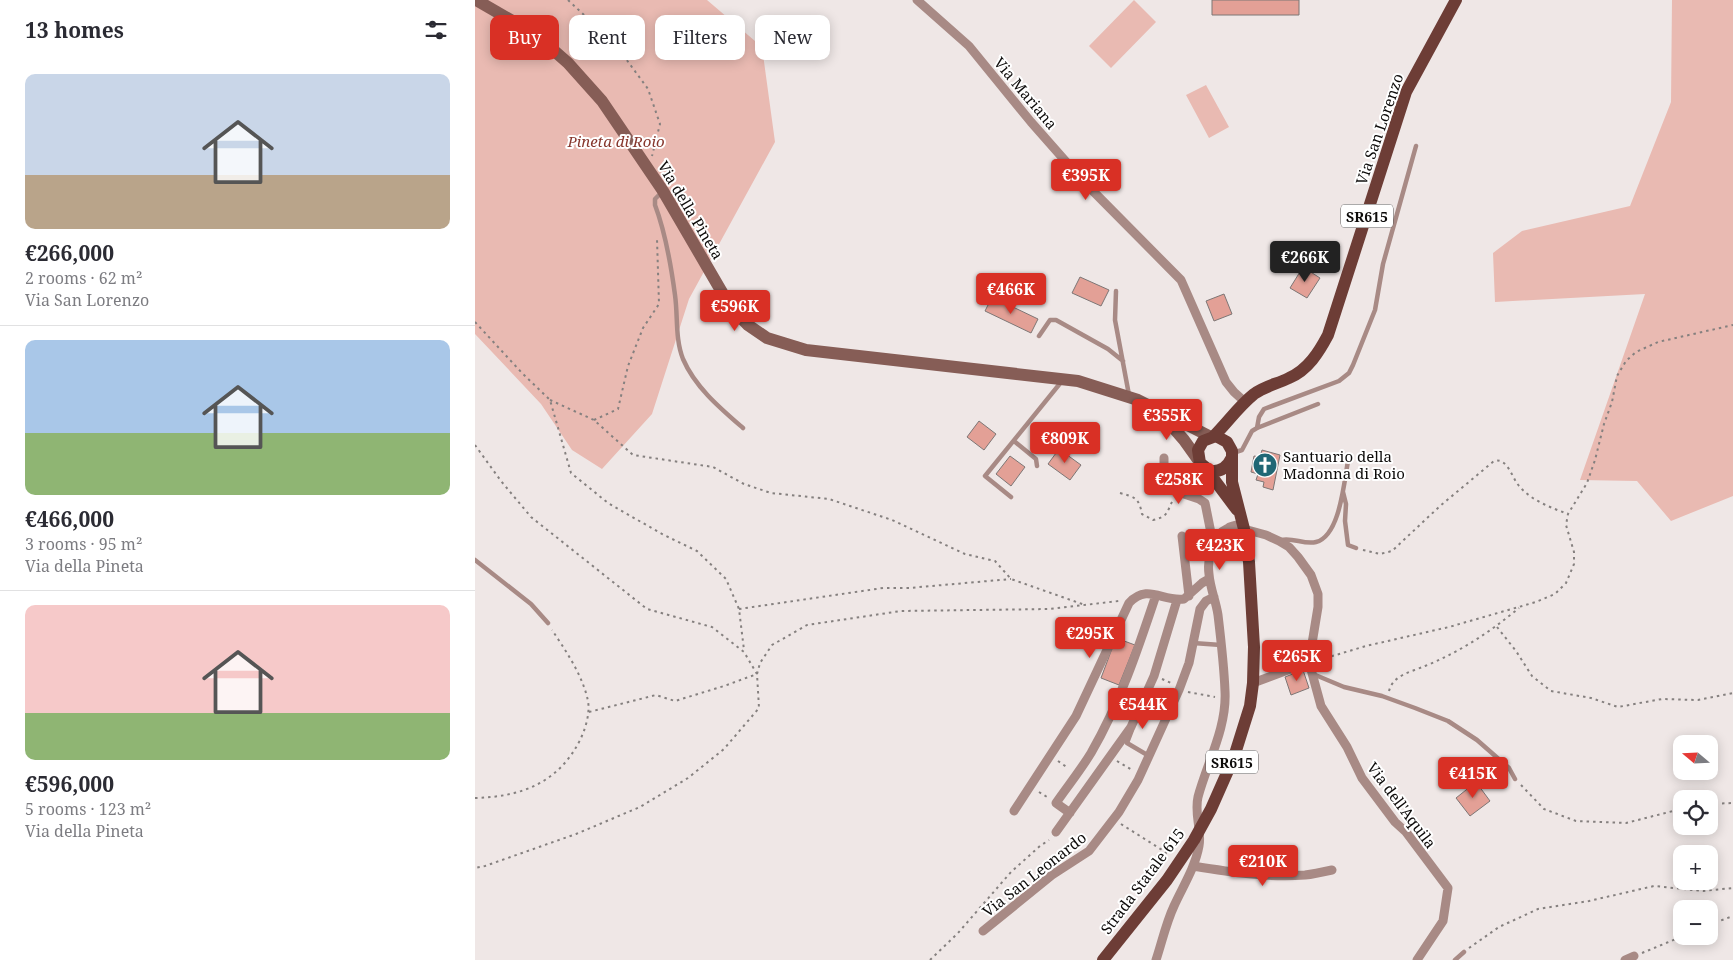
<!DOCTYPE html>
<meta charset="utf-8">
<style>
:root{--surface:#fff;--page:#f2f2f3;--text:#2b2b33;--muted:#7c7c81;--line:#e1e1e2;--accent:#d93025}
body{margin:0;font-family:"Noto Serif",serif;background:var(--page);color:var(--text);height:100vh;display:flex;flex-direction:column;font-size:19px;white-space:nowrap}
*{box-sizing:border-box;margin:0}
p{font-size:16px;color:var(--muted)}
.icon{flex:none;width:28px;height:28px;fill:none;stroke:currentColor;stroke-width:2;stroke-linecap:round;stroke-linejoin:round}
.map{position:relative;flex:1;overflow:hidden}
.sheet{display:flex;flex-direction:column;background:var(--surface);width:475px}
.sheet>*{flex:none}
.top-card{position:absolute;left:15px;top:15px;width:475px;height:45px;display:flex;gap:10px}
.needle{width:32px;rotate:289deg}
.controls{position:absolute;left:1198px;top:735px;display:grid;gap:10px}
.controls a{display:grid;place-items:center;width:45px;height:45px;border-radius:10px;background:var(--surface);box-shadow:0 2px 12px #0003;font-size:25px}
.price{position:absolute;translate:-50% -42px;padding:0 11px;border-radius:5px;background:var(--accent);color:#fff;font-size:16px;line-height:32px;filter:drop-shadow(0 1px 2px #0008)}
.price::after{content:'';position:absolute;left:50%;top:30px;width:15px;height:11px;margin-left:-8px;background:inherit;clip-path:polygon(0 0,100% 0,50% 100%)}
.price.on{background:#222;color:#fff}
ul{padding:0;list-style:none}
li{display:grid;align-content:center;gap:10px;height:265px;padding:0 25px}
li+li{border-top:1px solid var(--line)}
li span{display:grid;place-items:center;height:155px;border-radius:10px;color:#555}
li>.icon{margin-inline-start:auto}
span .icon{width:90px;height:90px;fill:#fffc;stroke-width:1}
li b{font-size:21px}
h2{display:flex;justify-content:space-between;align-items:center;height:60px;padding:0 25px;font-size:21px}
.pill{padding:0 18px;border-radius:10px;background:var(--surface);box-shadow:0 2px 12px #0003;font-size:18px;line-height:45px}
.pill.on{background:var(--accent);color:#fff}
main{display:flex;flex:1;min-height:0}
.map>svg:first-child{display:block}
</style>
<main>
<section class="sheet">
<h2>13 homes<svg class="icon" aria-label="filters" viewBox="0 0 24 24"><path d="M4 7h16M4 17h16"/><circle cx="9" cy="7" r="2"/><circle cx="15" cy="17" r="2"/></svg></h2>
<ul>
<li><span style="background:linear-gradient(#c9d6e8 65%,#b9a48a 0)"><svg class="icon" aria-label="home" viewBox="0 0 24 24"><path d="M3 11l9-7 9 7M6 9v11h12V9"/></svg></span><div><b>€266,000</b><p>2 rooms · 62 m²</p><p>Via San Lorenzo</p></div></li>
<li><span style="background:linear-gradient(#a9c7e8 60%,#8fb573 0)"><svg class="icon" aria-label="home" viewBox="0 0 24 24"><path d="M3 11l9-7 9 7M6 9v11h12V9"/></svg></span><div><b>€466,000</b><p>3 rooms · 95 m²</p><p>Via della Pineta</p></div></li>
<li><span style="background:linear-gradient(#f6c9c9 70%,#8fb573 0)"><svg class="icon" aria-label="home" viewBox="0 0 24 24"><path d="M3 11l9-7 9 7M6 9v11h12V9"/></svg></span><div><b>€596,000</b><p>5 rooms · 123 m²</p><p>Via della Pineta</p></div></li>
</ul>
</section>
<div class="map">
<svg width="1258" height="960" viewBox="0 0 1258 960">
<rect width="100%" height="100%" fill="#efe7e6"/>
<path fill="#e9bab2" d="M0,0h232l55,47 13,95 -86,157 -37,115 -50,55 -30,-19 -31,-46 -66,-70z
M659,0l22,22 -45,46 -22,-22z
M1197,0h61v496l-62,25 -34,-40 -57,-1 65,-186 -150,8 -2,-49 29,-22 108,-25 41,-104z
M731,85l23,42 -20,11 -23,-43z"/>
<path fill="#e3a096" stroke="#7d7675" d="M737,0h87v15h-87z
M828,267l17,11 -13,20 -17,-10z
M605,277l29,13 -8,16 -29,-13z
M749,294l8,20 -18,7 -8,-20z
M517,297l46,22 -7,14 -46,-22z
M504,421l17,13 -12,16 -17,-13z
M584,449l22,16 -11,15 -22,-16z
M787,450l18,5 -7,35 -10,-3 1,-5 -8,-2 2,-6 -7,-2 3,-16 6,1z
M535,456l15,11 -14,19 -15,-12z
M641,638l19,7 -16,40 -18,-7z
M828,670l6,18 -18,7 -6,-18z
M1001,782l14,19 -20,15 -14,-18z"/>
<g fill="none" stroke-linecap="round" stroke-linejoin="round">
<path stroke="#85807f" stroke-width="2" stroke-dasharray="2.5 4" stroke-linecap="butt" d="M93,0l47,44 33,45 12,35 -8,32
M0,322l47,51 28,27 21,73 37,30 54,31 35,17 29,28 13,30 5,41
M75,400l44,20 39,35 80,12 31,17 27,9 58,6 63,21 73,34 30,7 16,18 74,26
M119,420l24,-11 10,-43 15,-38 16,-24 -2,-65
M0,445l26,36 30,36 116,92 65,18 32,25 13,22 2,34 -35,41 -36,29 -48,29 -64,27 -91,32 -10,2
M645,493c15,4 19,5 22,21l11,6c16,-4 13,-7 20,-20
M888,550l17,4 12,-3 48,-45 54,-45c14,-4 18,18 26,26 12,14 32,21 48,27
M264,609l144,-21h26l102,-9
M1022,627l19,24 16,25 19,15 40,7 27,9 44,-8 36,1 35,-7
M844,660l47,-14 83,-19 87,-25 19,-8 11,-11 8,-19v-12l-8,-27 2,-11 19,-31 8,-23 9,-36 8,-22 5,-26 9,-15 10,-9 22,-10 75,-17
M687,679l9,4
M914,691c4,-16 22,-19 36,-25 35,-14 65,-34 94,-58
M713,692l27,5
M114,712l67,-17 19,6 49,-15 33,-12 3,-11 12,-18 35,-20 94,-14 149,-2 69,-8
M583,761l10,7
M642,761l15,9
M1046,785l23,24 32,12 50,2 55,-14
M564,792l8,5
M0,798c47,-1 85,-16 106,-60 5,-11 9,-25 7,-37 -5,-25 -22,-50 -36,-71
M1234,804l24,-1
M646,824l49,31
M1234,925l24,-9
M994,948l30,-21 39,-18 51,-8 65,-15 49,5 30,-3
M1167,953l41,-17
M455,960l28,-27 53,-61 29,-26 9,-6"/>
<path stroke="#a88a85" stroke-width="4.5" d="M187,192l-7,7v6c11,29 16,60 20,90 3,21 0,44 8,64 12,28 37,49 60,69
M641,291l-1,29 14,75
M564,336l11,-16h6l52,29 15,12
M782,428l2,-11 5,-8 75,-28 10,-8 4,-8 22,-55 8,-46 33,-118
M539,441l22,18 1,7
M758,453l9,-3 10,-19 5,-3 61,-24
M868,492l3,12 -1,17 3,24 8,3
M536,497l-26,-21 77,-95
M806,540c12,-3 23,5 35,2 24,-6 28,-60 32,-81
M0,560l56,44 17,19
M718,643l28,2
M838,674l31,13 38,9 33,12 33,13 29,19 32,28 6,11
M657,730l-5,13 22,13
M980,960l9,-8"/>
<path stroke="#a88a85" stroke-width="9" d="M442,0l52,46 62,76 52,59 98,99 45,102 8,10 11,10
M689,458v17l8,11 9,7 18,6 6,4 6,30 5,6
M769,529l22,6 13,6 10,6 9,10 13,18 7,19v13l-9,55 12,44 26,41 15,31 33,44 11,10 42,56 -5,33 -26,39
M707,536l7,60
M778,683l56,-21
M539,811l62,-95 53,-113c19,-20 33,-1 55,-4l18,-16 7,-4
M595,813l-14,-10c11,-16 24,-32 35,-50 29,-50 47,-104 65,-158
M581,832l75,-105 23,-51 23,-76
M718,866c37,6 75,12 112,9 9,-1 18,-3 27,-5
M508,931l69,-56 37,-24 30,-39 19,-32 41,-90 10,-27 11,-54 6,-8 8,-4
M681,960c6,-18 10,-37 18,-54 9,-20 21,-38 25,-60 3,-16 -5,-32 -1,-49 9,-34 29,-69 27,-106 -1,-25 -4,-51 -7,-76 -2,-14 -8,-27 -9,-41 -2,-15 3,-39 19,-46 4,-3 10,-3 15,-4
M1150,960l9,-4"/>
<path stroke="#865d56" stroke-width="12" d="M1,0l59,34 33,29 34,38 61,90 67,115 18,19 19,13 39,12 272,31 60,19 73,37
M689,417l20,23 15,21"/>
<path stroke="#6d3d36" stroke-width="12" d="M738,437c14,-14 26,-31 41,-43 11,-8 23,-10 35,-16 19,-8 30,-26 39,-43l78,-243 50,-92
M732,470l30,40
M628,960l64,-80 27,-40 17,-31 23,-52 16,-51 3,-23 1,-36 -5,-85 -5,-33 -12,-47v-31l-5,-9 -11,-6 -13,5 -5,9 2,13 10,8c10,1 17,-3 21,-12"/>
</g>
<defs>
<symbol id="church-disc" viewBox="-11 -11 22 22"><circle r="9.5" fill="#206775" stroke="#fff"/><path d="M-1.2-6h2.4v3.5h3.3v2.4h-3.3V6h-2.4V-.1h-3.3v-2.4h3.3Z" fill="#fff"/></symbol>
</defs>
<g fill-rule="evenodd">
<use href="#church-disc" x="776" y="451" width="28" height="28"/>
</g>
<g text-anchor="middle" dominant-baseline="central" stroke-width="4" stroke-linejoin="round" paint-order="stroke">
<g fill="#fff" stroke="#565454" stroke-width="1">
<rect x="866" y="204.5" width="52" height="23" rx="4"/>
<rect x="731" y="750.5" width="52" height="23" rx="4"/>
</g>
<g font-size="14" font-weight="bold" fill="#0d0b0a">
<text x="892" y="216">SR615</text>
<text x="757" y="762">SR615</text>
</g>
<g font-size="15" fill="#0d0b0a" stroke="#fff">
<text transform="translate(551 93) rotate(50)">Via Mariana</text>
<text transform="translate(904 129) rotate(-71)">Via San Lorenzo</text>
<text transform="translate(216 210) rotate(59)">Via della Pineta</text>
<text transform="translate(927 805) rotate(53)">Via dell'Aquila</text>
<text transform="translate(559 874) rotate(-38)">Via San Leonardo</text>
<text transform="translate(667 881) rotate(-53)">Strada Statale 615</text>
</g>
<g font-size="15" font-style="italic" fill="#87372d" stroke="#fff">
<text x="141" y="141">Pineta di Roio</text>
</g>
<g font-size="15" fill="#0d0b0a" stroke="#fff" text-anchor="start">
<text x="808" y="456">Santuario della<tspan x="808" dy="17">Madonna di Roio</tspan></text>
</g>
</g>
</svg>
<div class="controls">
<a><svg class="needle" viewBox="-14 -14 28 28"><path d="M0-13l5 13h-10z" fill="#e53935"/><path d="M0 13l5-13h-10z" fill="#7c7c81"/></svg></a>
<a><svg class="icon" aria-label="locate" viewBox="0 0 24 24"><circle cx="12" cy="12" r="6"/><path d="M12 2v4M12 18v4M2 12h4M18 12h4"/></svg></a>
<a>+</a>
<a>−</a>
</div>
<b class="price" style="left:611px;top:201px">€395K</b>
<b class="price on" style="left:830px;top:283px">€266K</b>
<b class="price" style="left:536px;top:315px">€466K</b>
<b class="price" style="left:260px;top:332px">€596K</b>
<b class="price" style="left:692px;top:441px">€355K</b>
<b class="price" style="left:590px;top:464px">€809K</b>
<b class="price" style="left:704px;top:505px">€258K</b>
<b class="price" style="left:745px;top:571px">€423K</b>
<b class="price" style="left:615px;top:659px">€295K</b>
<b class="price" style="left:822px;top:682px">€265K</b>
<b class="price" style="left:668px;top:730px">€544K</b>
<b class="price" style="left:998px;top:799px">€415K</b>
<b class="price" style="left:788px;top:887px">€210K</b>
<div class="top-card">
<a class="pill on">Buy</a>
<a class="pill">Rent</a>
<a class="pill">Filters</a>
<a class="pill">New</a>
</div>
</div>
</main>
